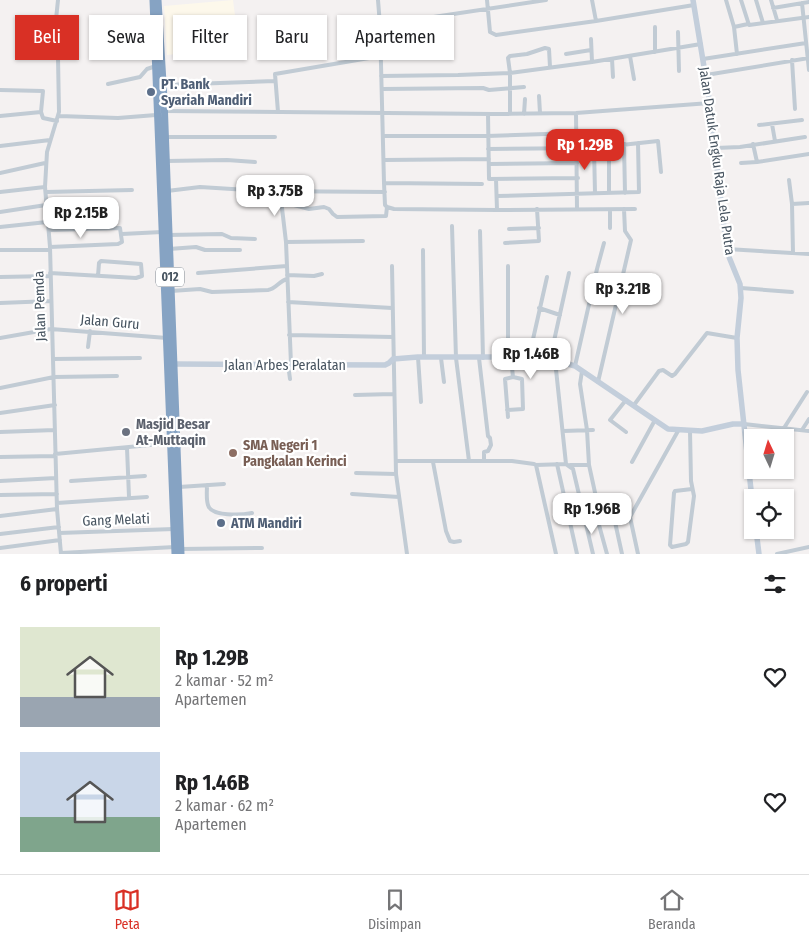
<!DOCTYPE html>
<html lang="id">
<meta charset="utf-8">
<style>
:root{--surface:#fff;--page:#f2f2f2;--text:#202124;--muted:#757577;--line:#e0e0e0;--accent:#d93025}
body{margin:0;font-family:"Fira Sans Condensed",sans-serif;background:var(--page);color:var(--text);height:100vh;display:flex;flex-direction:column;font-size:19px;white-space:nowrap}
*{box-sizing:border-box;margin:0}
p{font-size:16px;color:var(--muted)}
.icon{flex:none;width:28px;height:28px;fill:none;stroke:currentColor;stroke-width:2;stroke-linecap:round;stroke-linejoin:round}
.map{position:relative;height:554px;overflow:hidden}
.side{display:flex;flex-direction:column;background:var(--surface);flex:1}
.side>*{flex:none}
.guide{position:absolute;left:15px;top:15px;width:500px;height:45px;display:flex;gap:10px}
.needle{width:32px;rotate:356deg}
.controls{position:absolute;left:744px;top:429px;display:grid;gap:10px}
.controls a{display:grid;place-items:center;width:50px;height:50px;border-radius:0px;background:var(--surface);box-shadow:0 1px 4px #0004;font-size:25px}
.price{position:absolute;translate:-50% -42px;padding:0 11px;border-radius:10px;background:#fff;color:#222;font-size:16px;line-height:32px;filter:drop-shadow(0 1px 2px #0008)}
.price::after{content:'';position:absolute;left:50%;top:30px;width:15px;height:11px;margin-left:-8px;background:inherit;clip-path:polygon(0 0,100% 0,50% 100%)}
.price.active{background:var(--accent);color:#fff}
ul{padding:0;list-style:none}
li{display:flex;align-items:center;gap:15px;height:125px;padding:0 20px}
li span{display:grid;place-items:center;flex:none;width:140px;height:100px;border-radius:0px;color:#555}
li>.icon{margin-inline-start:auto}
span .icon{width:60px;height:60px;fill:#fffc;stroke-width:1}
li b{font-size:21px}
h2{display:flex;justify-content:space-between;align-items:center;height:60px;padding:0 20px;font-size:21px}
.tag{padding:0 18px;border-radius:0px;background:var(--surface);box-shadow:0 1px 4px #0004;font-size:18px;line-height:45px}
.tag.active{background:var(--accent);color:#fff}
.menu{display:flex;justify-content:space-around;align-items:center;height:70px;border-top:1px solid var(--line);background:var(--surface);font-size:14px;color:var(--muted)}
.menu a{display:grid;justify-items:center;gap:2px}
.menu .active{color:var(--accent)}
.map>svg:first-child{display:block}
</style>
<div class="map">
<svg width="809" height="554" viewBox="0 0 809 554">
<rect width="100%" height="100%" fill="#f4f1f1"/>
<path fill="#fdf8eb" d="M233,0l6,47 -72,8 -3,-49z"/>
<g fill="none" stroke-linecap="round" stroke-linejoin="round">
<path stroke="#c1cbd4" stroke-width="4" d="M58,0l-3,29 3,29 1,54 -12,40 -2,35 5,60 7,262 4,45
M487,0l3,32 6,3 100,-14 98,-16
M592,0l4,21
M726,0l8,27 3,27
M741,0l8,25 60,-8
M756,0l7,23
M771,0l6,20
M802,3l7,67
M773,8l36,-6
M380,25l166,-25
M655,27v25
M734,27l14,-3
M678,32l1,39
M591,39l1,23
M381,51l63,-4
M566,54l25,-4
M630,56l4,23
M612,59l1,18
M703,59l103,-16
M792,60l3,49
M706,75l103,-17
M381,76l77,-1 52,-2 -2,-15 2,-2 17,-2 18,-6 4,1 1,18
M108,84l32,-7 7,-8 9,-3
M163,85l112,-4
M382,89l101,-1 6,2 35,-3
M0,90l43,1 -2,21 -41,4
M539,96l1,17
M164,111l329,3 83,-1 134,-10
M41,112l2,6 14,3
M278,112l-3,-38 106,-18
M576,113l1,96
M488,114l1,65 89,-1
M510,114v-41l82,-11 109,-18
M524,114l1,-15
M59,116l59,2 38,-3
M772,124l3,17
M759,125l43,-5
M383,136h104l89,-3
M165,137h110
M624,144l1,49
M0,146l50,-6
M609,147v46
M594,148l1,45
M716,148l24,-1 65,-10
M488,149l106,-1 64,-7 3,31
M384,160l105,-1
M166,161l61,-1 28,2
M757,162l52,-8
M741,163l16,-1 -4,-18
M489,164l88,-1
M0,173l45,-10
M496,179l1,31 138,-1
M789,180l3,24 1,49
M384,183l98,1
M167,191l33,-4 62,4 123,1
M280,191l6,51
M0,192l45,-5
M46,192l86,-2
M497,196l142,-4 -1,-49
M792,204l17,-1
M294,205l15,4 15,-2 5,2 4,5 4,3 49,-1 1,-9 -2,-2 -1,-22 -4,-158 -2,-25
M387,207l7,2 103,1
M610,210v18
M0,212l46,-7
M452,226l4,132 13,103
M0,227l47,-5
M509,229l30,-1
M49,230l71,-2 2,14 -4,2 -68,3
M480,231l3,127
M122,234l40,-2
M168,235l54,-1 9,4 24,1
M505,243l34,-2 -2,-32
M169,249l27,-2 9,3h35
M727,249l82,5
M0,250h50
M423,250l1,107
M392,266l4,208 11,80
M508,266v92
M50,273l86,5 6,-2 -1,-12 -40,-3 -2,2 -1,13
M198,273l89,-7
M287,275l27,1 8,-2
M0,277l50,-1
M741,288l51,4
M171,291l29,-2 12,3 56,-2c8,-1 11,-9 19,-11
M288,302l104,6
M0,303l51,-2
M539,308l21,7
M289,335l104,2
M0,338l51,-9 116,9
M88,347l2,-16
M418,357l3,45
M529,357l18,-80
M441,358l3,24
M479,358l9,78 2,2 1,7 -3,6 -4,1v9
M53,359l87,-1
M550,359l19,-86
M555,360l11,104
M288,364l2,15
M291,364l-5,-122 77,-1
M575,366l22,-97 7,-26
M582,371l-2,13 7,46 2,35
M598,382l33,-142 -6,-9 -1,-22
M0,388l54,-11 63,-1
M355,395l38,-1
M634,405l25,-34 4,-1 9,6 3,-2 32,-41 30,5
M507,410l16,-1 -1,-30 -9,-2 -2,-19
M0,413l55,-8
M508,417l-3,-38 8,-2
M744,424l65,7
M784,428l23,-36
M802,430l7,-11
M563,431l30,-1
M690,431l1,50 3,15 -6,46 -2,2 -14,3 -2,-2 4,-52 1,-2 17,-2
M0,432l55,-2
M626,432l-16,-12 16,-20
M127,448l2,49
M55,454l116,-11
M0,457l55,-1
M397,461h115l22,3 2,1 20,89
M433,462l13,69 4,10 4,1 6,-1
M632,462l23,-42
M557,464l20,90
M536,465l30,-1 7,5 20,85
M570,465h19l12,55 -2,5 8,29
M356,473l40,1
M0,481l56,-3
M71,481l74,-5
M207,485c0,7 -1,14 1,20 3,12 34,10 44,8
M179,487l45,-3
M352,494l47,3
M0,495l57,-1
M57,503l90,-6
M0,516l57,-7
M601,520l14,2 7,32
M59,533l115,-4
M0,534l59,-7
M0,548l60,-8
M181,549l81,-1
M61,553l114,-6
M638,554l-8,-37 48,-86
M777,554l32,-7"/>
<path stroke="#c3cedb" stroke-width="5.5" d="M693,0l15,91 17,144 4,22 11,27 1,14 -4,40 1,32 14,129
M174,364l211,1 4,-2 4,-4 25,-2h111l21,2 25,7 93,63 34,2 31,-7h11
M756,530l3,24"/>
<path stroke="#86a3c3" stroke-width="7" d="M153,0c6,185 16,369 22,554
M158,0l6,99 17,455"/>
</g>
<g fill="#5c6f8a" stroke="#fff" stroke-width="2">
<circle cx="151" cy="92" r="5"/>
<circle cx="221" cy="523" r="5"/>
</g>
<circle fill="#6b7280" stroke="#fff" stroke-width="2" cx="126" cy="432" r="5"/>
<circle fill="#8d6e63" stroke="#fff" stroke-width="2" cx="233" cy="453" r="5"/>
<g text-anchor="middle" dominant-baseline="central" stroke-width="4.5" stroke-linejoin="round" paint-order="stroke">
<rect fill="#fff" stroke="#7e8790" stroke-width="1" x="156" y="267.5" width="28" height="19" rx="4"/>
<g font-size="12" font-weight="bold" fill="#475460">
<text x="170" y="277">012</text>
</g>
<g font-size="14" font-weight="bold" fill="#4e5e75" stroke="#fff" text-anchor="start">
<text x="161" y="84">PT. Bank<tspan x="161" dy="16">Syariah Mandiri</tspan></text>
<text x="231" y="523">ATM Mandiri</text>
</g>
<g font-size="14" fill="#475460" stroke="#fff">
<text transform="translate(717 161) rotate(82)">Jalan Datuk Engku Raja Lela Putra</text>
<text transform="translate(40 306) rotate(-92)">Jalan Pemda</text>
<text transform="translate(110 322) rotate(5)">Jalan Guru</text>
<text x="285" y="365">Jalan Arbes Peralatan</text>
<text transform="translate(116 520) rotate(-2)">Gang Melati</text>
</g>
<g font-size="14" font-weight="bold" fill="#5b616d" stroke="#fff" text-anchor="start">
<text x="136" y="424">Masjid Besar<tspan x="136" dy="16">At-Muttaqin</tspan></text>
</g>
<g font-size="14" font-weight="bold" fill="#785e54" stroke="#fff" text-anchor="start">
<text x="243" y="445">SMA Negeri 1<tspan x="243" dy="16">Pangkalan Kerinci</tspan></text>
</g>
</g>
</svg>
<div class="controls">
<a><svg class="needle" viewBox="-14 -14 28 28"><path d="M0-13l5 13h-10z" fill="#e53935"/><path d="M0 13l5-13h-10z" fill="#757577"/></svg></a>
<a><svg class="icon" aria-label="locate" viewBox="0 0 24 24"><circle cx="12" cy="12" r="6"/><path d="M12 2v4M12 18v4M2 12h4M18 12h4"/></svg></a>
</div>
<b class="price active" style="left:585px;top:171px">Rp 1.29B</b>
<b class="price" style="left:275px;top:217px">Rp 3.75B</b>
<b class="price" style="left:81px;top:239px">Rp 2.15B</b>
<b class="price" style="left:623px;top:315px">Rp 3.21B</b>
<b class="price" style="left:531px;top:380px">Rp 1.46B</b>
<b class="price" style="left:592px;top:535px">Rp 1.96B</b>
<div class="guide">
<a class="tag active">Beli</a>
<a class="tag">Sewa</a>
<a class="tag">Filter</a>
<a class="tag">Baru</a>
<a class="tag">Apartemen</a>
</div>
</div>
<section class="side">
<h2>6 properti<svg class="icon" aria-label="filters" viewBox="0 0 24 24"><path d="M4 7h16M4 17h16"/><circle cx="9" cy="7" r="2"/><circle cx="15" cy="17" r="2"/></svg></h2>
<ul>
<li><span style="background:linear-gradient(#dfe7d0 70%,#9aa5b1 0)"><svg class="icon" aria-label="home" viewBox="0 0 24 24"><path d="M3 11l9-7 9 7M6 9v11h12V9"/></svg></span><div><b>Rp 1.29B</b><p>2 kamar · 52 m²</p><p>Apartemen</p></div><svg class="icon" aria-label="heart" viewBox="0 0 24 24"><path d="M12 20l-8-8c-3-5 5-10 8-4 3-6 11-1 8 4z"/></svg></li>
<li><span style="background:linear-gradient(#c9d6e8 65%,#7fa58c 0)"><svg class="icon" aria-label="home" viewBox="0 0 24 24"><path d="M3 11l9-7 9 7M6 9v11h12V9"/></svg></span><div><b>Rp 1.46B</b><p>2 kamar · 62 m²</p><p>Apartemen</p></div><svg class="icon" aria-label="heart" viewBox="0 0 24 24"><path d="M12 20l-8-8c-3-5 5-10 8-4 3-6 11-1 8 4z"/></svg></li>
</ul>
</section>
<nav class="menu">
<a class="active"><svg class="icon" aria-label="map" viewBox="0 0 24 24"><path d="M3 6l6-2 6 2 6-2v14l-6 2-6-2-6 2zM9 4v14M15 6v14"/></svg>Peta</a>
<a><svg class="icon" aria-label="saved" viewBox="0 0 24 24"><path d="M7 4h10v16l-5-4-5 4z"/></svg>Disimpan</a>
<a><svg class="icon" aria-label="home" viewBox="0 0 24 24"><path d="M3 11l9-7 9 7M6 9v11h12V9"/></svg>Beranda</a>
</nav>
